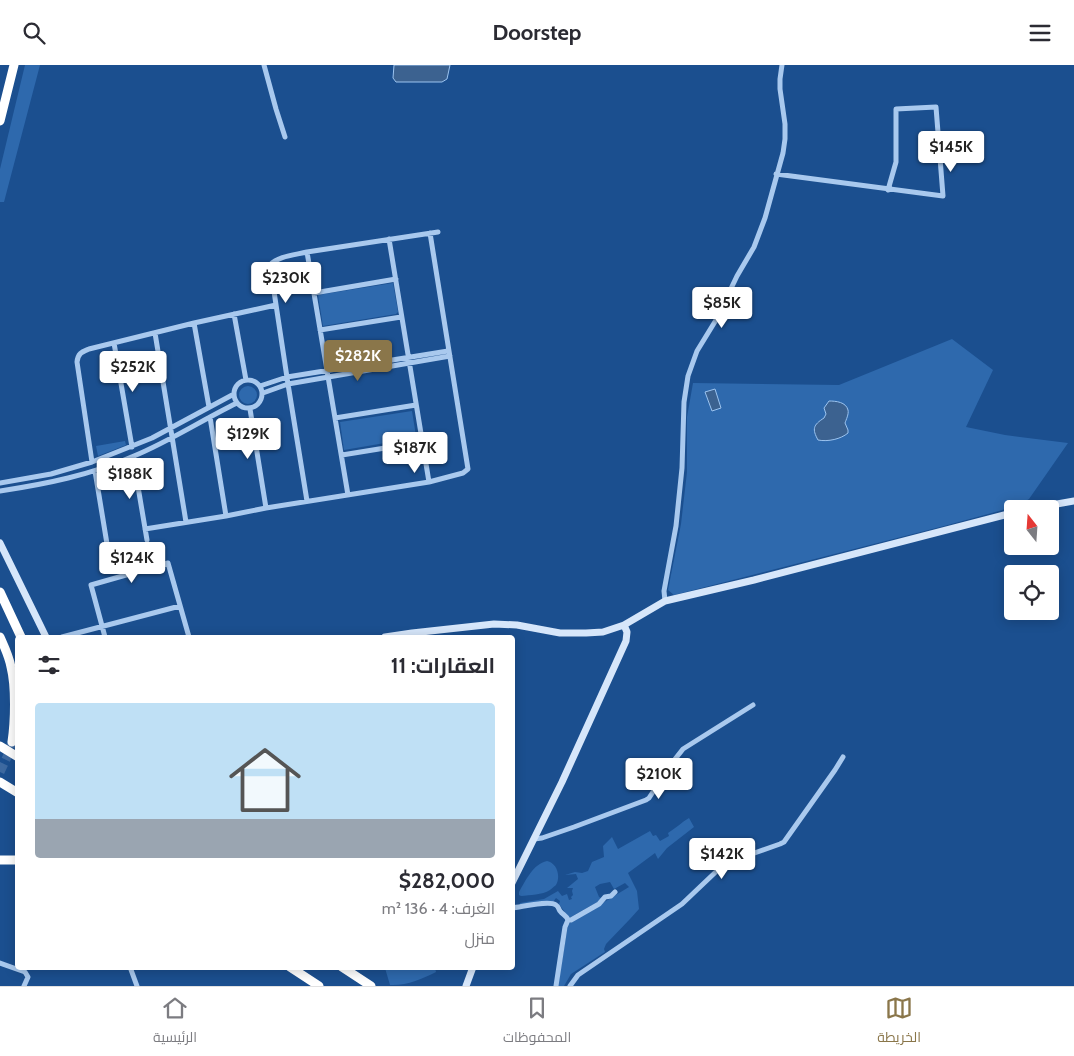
<!DOCTYPE html>
<html lang="ar">
<meta charset="utf-8">
<style>
:root{--surface:#fff;--page:#f2f2f3;--text:#2b2b33;--muted:#7c7c81;--line:#e1e1e2;--accent:#8a764a}
body{margin:0;font-family:Cabin,Cairo,sans-serif;background:var(--page);color:var(--text);direction:rtl;height:100vh;display:flex;flex-direction:column;font-size:19px;white-space:nowrap}
*{box-sizing:border-box;margin:0}
p{font-size:16px;color:var(--muted)}
.icon{flex:none;width:28px;height:28px;fill:none;stroke:currentColor;stroke-width:2;stroke-linecap:round;stroke-linejoin:round}
.map{position:relative;flex:1;overflow:hidden;direction:ltr}
.details{position:absolute;left:15px;top:570px;width:500px;height:335px;display:flex;flex-direction:column;background:var(--surface);border-radius:5px;box-shadow:0 2px 12px #0003;direction:rtl}
.details>*{flex:none}
.needle{width:32px;rotate:343deg}
.tools{position:absolute;left:1004px;top:435px;display:grid;gap:10px}
.tools a{display:grid;place-items:center;width:55px;height:55px;border-radius:5px;background:var(--surface);box-shadow:0 2px 12px #0003;font-size:25px}
.price{position:absolute;translate:-50% -42px;padding:0 11px;border-radius:5px;background:#fff;color:#222;font-size:16px;line-height:32px;filter:drop-shadow(0 1px 2px #0008)}
.price::after{content:'';position:absolute;left:50%;top:30px;width:15px;height:11px;margin-left:-8px;background:inherit;clip-path:polygon(0 0,100% 0,50% 100%)}
.price.selected{background:var(--accent);color:#fff}
ul{padding:0;list-style:none}
li{display:grid;align-content:center;gap:10px;height:265px;padding:0 20px}
li+li{border-top:1px solid var(--line)}
li span{display:grid;place-items:center;height:155px;border-radius:5px;color:#555}
li>.icon{margin-inline-start:auto}
span .icon{width:90px;height:90px;fill:#fffc;stroke-width:1}
li b{font-size:21px}
h2{display:flex;justify-content:space-between;align-items:center;height:60px;padding:0 20px;font-size:21px}
header{display:flex;justify-content:space-between;align-items:center;height:65px;padding:0 20px;background:var(--surface);font-size:22px;font-weight:800}
.tab-bar{display:flex;justify-content:space-around;align-items:center;height:70px;border-top:1px solid var(--line);background:var(--surface);font-size:14px;color:var(--muted)}
.tab-bar a{display:grid;justify-items:center;gap:2px}
.tab-bar .selected{color:var(--accent)}
.map>svg:first-child{display:block}
</style>
<header><svg class="icon" aria-label="menu" viewBox="0 0 24 24"><path d="M4 6h16M4 12h16M4 18h16"/></svg>Doorstep<svg class="icon" aria-label="search" viewBox="0 0 24 24"><circle cx="10" cy="10" r="6"/><path d="M15 15l6 6"/></svg></header>
<div class="map">
<svg width="1074" height="921" viewBox="0 0 1074 921">
<rect width="100%" height="100%" fill="#1b4f8f"/>
<path fill="#2e69ad" d="M25,0h15l-36,137h-4v-33z
M393,218l5,29 -2,2 -73,12 -5,-31z
M952,274l41,31 -27,57 39,8 63,8 -39,56 -8,5 -22,7 -55,15 -270,69 -6,-5 13,-66 6,-52v-55l6,-34 146,2z
M239 330a9 9 0 1 1 18 0a9 9 0 1 1-18 0Z
M412,346l4,25 -2,2 -70,12 -4,-28z
M125,376l1,4 -28,11 -2,-10z
M689,753l5,9 -27,21 -9,11 -3,-6 -27,20 9,18 2,18 -9,10 -24,25 -2,5 1,3 -34,22 -7,12h-6l10,-62 61,-37 -4,-4 -11,6 -4,-7 -10,2 -5,3 4,10 4,2 -34,19 -10,-14 1,-3 -4,-3 -3,4 -33,4v-3l24,-4 14,-8 4,5 5,-2 2,6 3,-1 -1,-2 2,-2 -1,-4 1,-3h-6l11,-9 -2,-5 -11,1 10,-3 7,1 6,-2 4,-9 12,-5 -1,-11 9,-9 6,12 32,-18 3,5 3,-1 4,6 9,-5 -1,-3c8,-5 14,-11 21,-15z
M547,796c10,2 14,15 9,24 0,0 -6,5 -6,5 -8,5 -20,5 -29,6l-2,-1v-3c7,-12 14,-28 28,-31z
M385,903h50l1,4c-14,7 -30,14 -46,13z"/>
<path fill="#3c6290" stroke="#9cc4f0" d="M394,0h56l-3,14 -5,3h-46l-3,-4z
M715,324l6,19 -9,3 -7,-19z
M829,336c7,0 17,1 19,9 1,4 -2,10 -3,13l3,7v3c-7,6 -20,9 -30,7 -6,-11 -5,-15 6,-22l2,-4 -2,-6z"/>
<g fill="none" stroke-linecap="round" stroke-linejoin="round">
<path stroke="#3d69a0" stroke-width="9" stroke-dasharray="9 4.5" stroke-linecap="butt" d="M0,707l8,-17 4,-13"/>
<path stroke="#a9c9ee" stroke-width="5" d="M264,0l12,44 9,28
M776,109l167,22 -7,-89 -40,2v53l-8,28
M389,174l40,243
M307,187l41,243
M314,228l82,-14
M234,249l12,66
M194,258l15,84
M320,265l81,-13
M155,268l31,189
M114,278l18,104
M234 329a14 14 0 1 1 28 0a14 14 0 1 1-28 0Z
M260,321l27,-9 161,-26
M263,328l25,-9 162,-28
M250,344l16,99
M210,352l16,99
M335,353l81,-13
M342,390l80,-13
M133,392l14,83
M92,397l-15,-100c1,-9 5,-10 12,-13l105,-26 82,-18
M95,406l13,79
M0,418l51,-9 41,-12 60,-24 82,-44
M0,426c46,-7 91,-16 134,-35 36,-15 68,-36 103,-53
M307,436l-19,-117 -18,-119c8,-9 25,-10 37,-13l131,-20
M145,464l81,-13 40,-8 163,-26 34,-9 5,-4 -38,-236
M665,536l-1,-10 12,-65 6,-58 2,-66 4,-26 9,-25 19,-31 21,-44 17,-29 11,-29 18,-65 2,-14v-15l-5,-35v-10l2,-14
M62,572l118,-31
M105,572l-14,-52 77,-22 21,74
M534,774l8,-1 32,-11 72,-27 3,-2 23,-35 11,-14 70,-44
M512,843c10,-1 37,-8 44,-3 3,2 2,3 4,6 3,4 6,4 8,9h3l28,-16 6,-7 6,-1 4,-4
M0,898l25,9 3,5 -4,9
M130,902l7,19
M556,921l9,-59 3,-7
M570,921l8,-11 104,-71 40,-38 4,-3 54,-19 4,-2 51,-72 8,-13"/>
<path stroke="#d6e6fa" stroke-width="7" d="M1029,444l45,-8
M0,478l46,94
M385,572l27,-4 82,-9 23,1 43,8h26l17,-1 21,-7 41,-24 89,-21 258,-67
M512,818l50,-101 64,-141 1,-9 -3,-7
M466,921l7,-19"/>
<path stroke="#fff" stroke-width="9" d="M0,56l14,-56
M0,527l21,45
M0,572c4,9 9,19 11,30 5,20 4,54 1,75
M0,681l18,11
M0,717l18,11
M0,795h18
M290,902l29,19
M342,902l29,19"/>
</g>
</svg>
<div class="tools">
<a><svg class="needle" viewBox="-14 -14 28 28"><path d="M0-13l5 13h-10z" fill="#e53935"/><path d="M0 13l5-13h-10z" fill="#7c7c81"/></svg></a>
<a><svg class="icon" aria-label="locate" viewBox="0 0 24 24"><circle cx="12" cy="12" r="6"/><path d="M12 2v4M12 18v4M2 12h4M18 12h4"/></svg></a>
</div>
<b class="price" style="left:951px;top:108px">$145K</b>
<b class="price" style="left:286px;top:239px">$230K</b>
<b class="price" style="left:722px;top:264px">$85K</b>
<b class="price selected" style="left:358px;top:317px">$282K</b>
<b class="price" style="left:133px;top:328px">$252K</b>
<b class="price" style="left:248px;top:395px">$129K</b>
<b class="price" style="left:415px;top:409px">$187K</b>
<b class="price" style="left:130px;top:435px">$188K</b>
<b class="price" style="left:132px;top:519px">$124K</b>
<b class="price" style="left:659px;top:735px">$210K</b>
<b class="price" style="left:722px;top:815px">$142K</b>
<section class="details">
<h2>العقارات: 11<svg class="icon" aria-label="filters" viewBox="0 0 24 24"><path d="M4 7h16M4 17h16"/><circle cx="9" cy="7" r="2"/><circle cx="15" cy="17" r="2"/></svg></h2>
<ul>
<li><span style="background:linear-gradient(#bfe0f5 75%,#9aa5b1 0)"><svg class="icon" aria-label="home" viewBox="0 0 24 24"><path d="M3 11l9-7 9 7M6 9v11h12V9"/></svg></span><div><b>$282,000</b><p>الغرف: 4 · 136 m²</p><p>منزل</p></div></li>
</ul>
</section>
</div>
<nav class="tab-bar">
<a class="selected"><svg class="icon" aria-label="map" viewBox="0 0 24 24"><path d="M3 6l6-2 6 2 6-2v14l-6 2-6-2-6 2zM9 4v14M15 6v14"/></svg>الخريطة</a>
<a><svg class="icon" aria-label="saved" viewBox="0 0 24 24"><path d="M7 4h10v16l-5-4-5 4z"/></svg>المحفوظات</a>
<a><svg class="icon" aria-label="home" viewBox="0 0 24 24"><path d="M3 11l9-7 9 7M6 9v11h12V9"/></svg>الرئيسية</a>
</nav>
